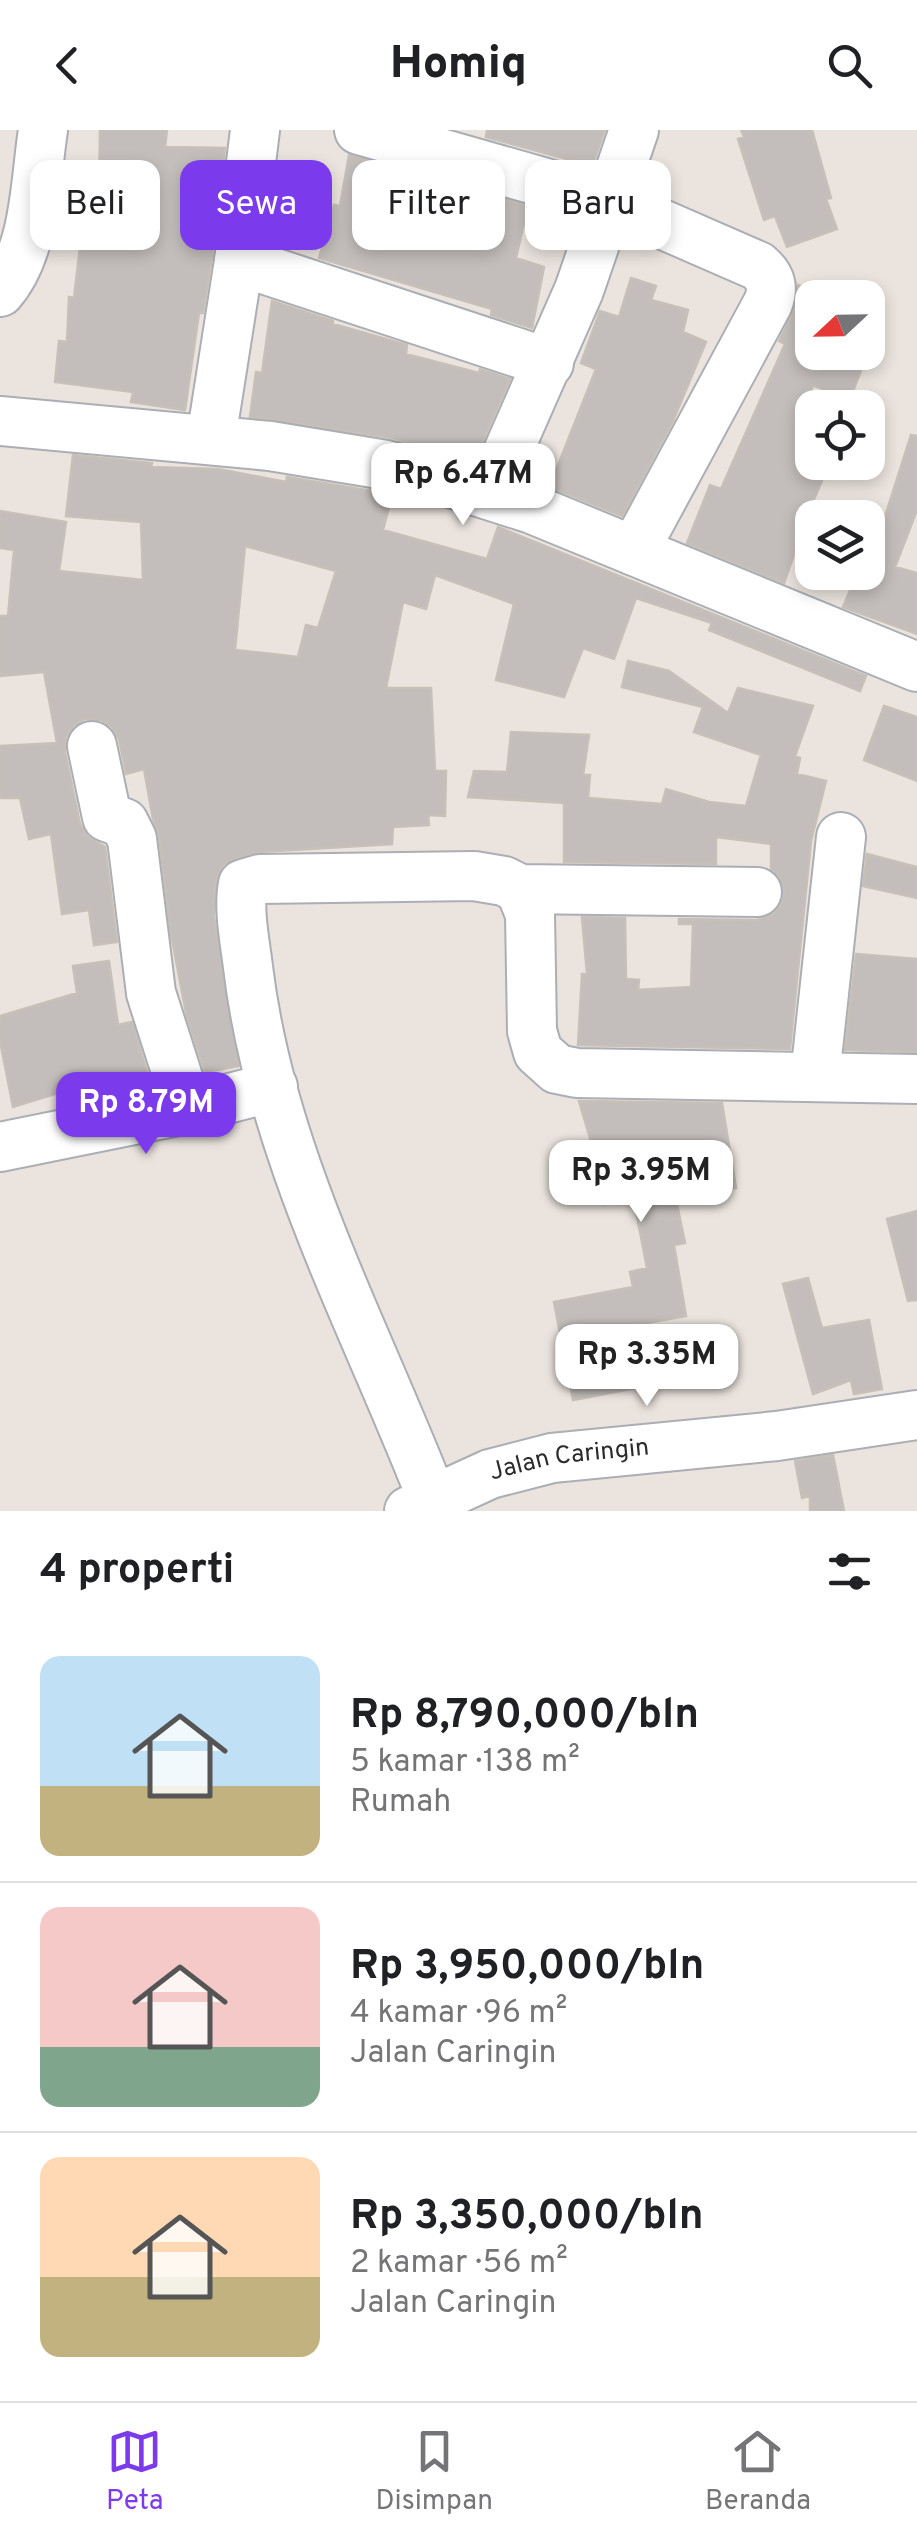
<!DOCTYPE html>
<html lang="id">
<meta charset="utf-8">
<style>
:root{--surface:#fff;--page:#f6f6f6;--text:#202124;--muted:#757577;--line:#e0e0e0;--accent:#7c3aed}
body{margin:0;font-family:Overpass,sans-serif;background:var(--page);color:var(--text);height:100vh;display:flex;flex-direction:column;font-size:38px;white-space:nowrap}
*{box-sizing:border-box;margin:0}
p{font-size:32px;color:var(--muted)}
.icon{flex:none;width:55px;height:55px;fill:none;stroke:currentColor;stroke-width:2;stroke-linecap:round;stroke-linejoin:round}
.map{position:relative;height:1381px;overflow:hidden}
.panel{display:flex;flex-direction:column;background:var(--surface);flex:1}
.panel>*{flex:none}
.guide{position:absolute;left:30px;top:30px;width:858px;height:90px;display:flex;gap:20px}
.needle{width:65px;rotate:248deg}
.buttons{position:absolute;left:795px;top:150px;display:grid;gap:20px}
.buttons a{display:grid;place-items:center;width:90px;height:90px;border-radius:20px;background:var(--surface);box-shadow:0 5px 15px #0003;font-size:50px}
.price{position:absolute;translate:-50% -85px;padding:0 22px;border-radius:20px;background:#fff;color:#222;font-size:32px;line-height:65px;filter:drop-shadow(0 2px 5px #0008)}
.price::after{content:'';position:absolute;left:50%;top:60px;width:30px;height:22px;margin-left:-15px;background:inherit;clip-path:polygon(0 0,100% 0,50% 100%)}
.price.on{background:var(--accent);color:#fff}
ul{padding:0;list-style:none}
li{display:flex;align-items:center;gap:30px;height:250px;padding:0 40px}
li+li{border-top:2px solid var(--line)}
li span{display:grid;place-items:center;flex:none;width:280px;height:200px;border-radius:20px;color:#555}
li>.icon{margin-inline-start:auto}
span .icon{width:120px;height:120px;fill:#fffc;stroke-width:1}
li b{font-size:42px}
h2{display:flex;justify-content:space-between;align-items:center;height:120px;padding:0 40px;font-size:42px}
.chip{padding:0 35px;border-radius:20px;background:var(--surface);box-shadow:0 5px 15px #0003;font-size:35px;line-height:90px}
.chip.on{background:var(--accent);color:#fff}
header{display:flex;justify-content:space-between;align-items:center;height:130px;padding:0 40px;background:var(--surface);font-size:45px;font-weight:800}
.tab-bar{display:flex;justify-content:space-around;align-items:center;height:140px;border-top:2px solid var(--line);background:var(--surface);font-size:28px;color:var(--muted)}
.tab-bar a{display:grid;justify-items:center;gap:5px}
.tab-bar .on{color:var(--accent)}
.map>svg:first-child{display:block}
</style>
<header><svg class="icon" aria-label="back" viewBox="0 0 24 24"><path d="M15 5l-7 7 7 7"/></svg>Homiq<svg class="icon" aria-label="search" viewBox="0 0 24 24"><circle cx="10" cy="10" r="6"/><path d="M15 15l6 6"/></svg></header>
<div class="map">
<svg width="917" height="1381" viewBox="0 0 917 1381">
<rect width="100%" height="100%" fill="#ebe4de"/>
<path fill="#c3bebb" stroke="#c6c0b8" stroke-width="2.5" fill-rule="evenodd" d="M100,0h67l-2,17 60,1 -13,109 -9,56h-4l-14,97 -54,-8 2,-10 -78,-10 4,-41 8,1 2,-45 5,1 9,-76h-3l2,-36 17,1z
M487,0h118l-13,36 -106,-29z
M741,0h71l19,68 -5,1 11,30 -50,18 -12,-31 -11,4 -26,-81 6,-2z
M349,25l179,51 -12,52 28,9 -12,61 -41,-13 1,-6 -173,-51 15,-53 6,1z
M631,148l25,8 -5,14 37,10 -5,22 23,10 -33,79 -51,95 -79,-32 4,-9 6,3 43,-109 -15,-6 19,-52 19,6z
M812,152v70h56l-18,47 -38,-14v78l15,6 -34,79 3,1 -12,34 -97,-40 23,-58 11,4 64,-145 -6,-3 15,-30 4,-26 11,5z
M272,171l61,20v3l74,21 -1,9 73,19 1,-4 30,10 -36,82 -81,-23 -143,-21 6,-45 6,1z
M911,305l6,1v74l-22,57 22,6v61l-74,-27 11,-26 10,3 4,-12v-28l7,4z
M73,325l79,8 -1,4 67,2 68,13 1,-5 97,16 8,3 -9,34 104,29 11,-32 368,149 -6,15 -151,-61 3,-7 -76,-25 -22,61 -31,-11 -19,49 -68,-17 18,-76 -79,-29 -9,34 -23,-7 -17,86h45l4,83h11l-1,45 -17,-1 1,10 -36,2 -1,17 -133,8 -24,6 -12,7 -7,15 -2,37 25,149 -34,6 -19,-59 -15,-79 -12,-98 -6,-17 -9,-50 -18,5 -7,-35 -7,-12 -11,-7 -16,-1 -12,7 -7,11 -1,15 15,72 7,12 18,11 12,95 -23,3 -5,-35 -27,4 -11,-80 -22,5 -9,-41h-20v-52l57,-3 -13,-71 -44,4v-60h8l6,-66 -14,-2v-37l66,11 -7,49 84,9 -2,-58 -75,-6zM245,416l91,25 -18,57 -12,-3 -8,32 -63,-7z
M628,531l41,10 59,42 10,-25 75,18 -18,50 5,2 -3,16 29,7 -15,60 -21,208 -212,-4 4,-71h5l-5,-57 43,1 1,61 13,1 -1,10 53,-3 2,-63h-14v-5l78,1 14,-5 10,-10 3,-14 -4,-13 -9,-9v-25l-55,-7v27l-152,-2v-59l-96,-6 6,-26 33,1 4,-40 78,3 -6,40h7l-2,23 74,6 4,-15 43,13 37,4 15,-51 -67,-23 9,-25 -81,-20z
M884,576l33,11v64l-53,-21z
M867,724l50,13v31l-54,-12z
M856,824l61,5v93l-72,-2z
M109,831l9,64 14,-3 15,50 -26,6 -1,-4 -107,33 -13,-66v-25l77,-23 -4,-27z
M579,971l143,2 14,85 -60,11 9,44 -11,2 12,71 -62,11 12,61 -63,12 -19,-98 79,-15 -3,-15 17,-4 -15,-77 -29,13 -20,-44 -3,-12 12,-3z
M917,1081v89l-9,1 -21,-82z
M808,1148l14,50 47,-8 13,69 -28,5 -3,-14 -38,14 -30,-110z
M833,1325l11,56h-34v-15l-8,2 -7,-37z"/>
<g fill="none" stroke-linecap="round" stroke-linejoin="round">
<defs>
<g id="minor">
<path d="M359,0l250,71 149,65c13,11 16,21 10,37l-134,248"/>
<path d="M239,131l310,102"/>
<path d="M0,162c36,-41 35,-111 43,-162"/>
<path d="M0,291l270,25 116,19 46,12 100,32 385,158"/>
<path d="M211,309l28,-178 16,-131"/>
<path d="M489,365l90,-205 55,-160"/>
<path d="M92,616l15,71 17,6 8,16 19,154 37,116"/>
<path d="M520,759l10,25 2,117 6,21 19,17 20,4 340,6"/>
<path d="M815,946l26,-239"/>
<path d="M0,1017l188,-38 85,-22"/>
<path id="s1" d="M409,1381l81,-37 62,-16 225,-22 140,-21"/>
<path d="M437,1381c-68,-178 -166,-352 -189,-544 -3,-25 -10,-58 -5,-83l17,-5 214,-3 30,5 16,8 237,3"/>
</g>
</defs>
<use href="#minor" stroke="#abaeb5" stroke-width="52"/>
<use href="#minor" stroke="#fff" stroke-width="48"/>
</g>
<g text-anchor="middle" dominant-baseline="central" stroke-width="9" stroke-linejoin="round" paint-order="stroke">
<g font-size="25" fill="#2b2b2b" stroke="#fff">
<text stroke="none"><textPath href="#s1" startOffset="170">Jalan Caringin</textPath></text>
</g>
</g>
</svg>
<div class="buttons">
<a><svg class="needle" viewBox="-14 -14 28 28"><path d="M0-13l5 13h-10z" fill="#e53935"/><path d="M0 13l5-13h-10z" fill="#757577"/></svg></a>
<a><svg class="icon" aria-label="locate" viewBox="0 0 24 24"><circle cx="12" cy="12" r="6"/><path d="M12 2v4M12 18v4M2 12h4M18 12h4"/></svg></a>
<a><svg class="icon" aria-label="layers" viewBox="0 0 24 24"><path d="M12 4l9 5-9 5-9-5zM3 14l9 5 9-5"/></svg></a>
</div>
<b class="price" style="left:463px;top:398px">Rp 6.47M</b>
<b class="price on" style="left:146px;top:1027px">Rp 8.79M</b>
<b class="price" style="left:641px;top:1095px">Rp 3.95M</b>
<b class="price" style="left:647px;top:1279px">Rp 3.35M</b>
<div class="guide">
<a class="chip">Beli</a>
<a class="chip on">Sewa</a>
<a class="chip">Filter</a>
<a class="chip">Baru</a>
</div>
</div>
<section class="panel">
<h2>4 properti<svg class="icon" aria-label="filters" viewBox="0 0 24 24"><path d="M4 7h16M4 17h16"/><circle cx="9" cy="7" r="2"/><circle cx="15" cy="17" r="2"/></svg></h2>
<ul>
<li><span style="background:linear-gradient(#bfe0f5 65%,#c2b280 0)"><svg class="icon" aria-label="home" viewBox="0 0 24 24"><path d="M3 11l9-7 9 7M6 9v11h12V9"/></svg></span><div><b>Rp 8,790,000/bln</b><p>5 kamar · 138 m²</p><p>Rumah</p></div></li>
<li><span style="background:linear-gradient(#f6c9c9 70%,#7fa58c 0)"><svg class="icon" aria-label="home" viewBox="0 0 24 24"><path d="M3 11l9-7 9 7M6 9v11h12V9"/></svg></span><div><b>Rp 3,950,000/bln</b><p>4 kamar · 96 m²</p><p>Jalan Caringin</p></div></li>
<li><span style="background:linear-gradient(#ffd9b3 60%,#c2b280 0)"><svg class="icon" aria-label="home" viewBox="0 0 24 24"><path d="M3 11l9-7 9 7M6 9v11h12V9"/></svg></span><div><b>Rp 3,350,000/bln</b><p>2 kamar · 56 m²</p><p>Jalan Caringin</p></div></li>
</ul>
</section>
<nav class="tab-bar">
<a class="on"><svg class="icon" aria-label="map" viewBox="0 0 24 24"><path d="M3 6l6-2 6 2 6-2v14l-6 2-6-2-6 2zM9 4v14M15 6v14"/></svg>Peta</a>
<a><svg class="icon" aria-label="saved" viewBox="0 0 24 24"><path d="M7 4h10v16l-5-4-5 4z"/></svg>Disimpan</a>
<a><svg class="icon" aria-label="home" viewBox="0 0 24 24"><path d="M3 11l9-7 9 7M6 9v11h12V9"/></svg>Beranda</a>
</nav>
